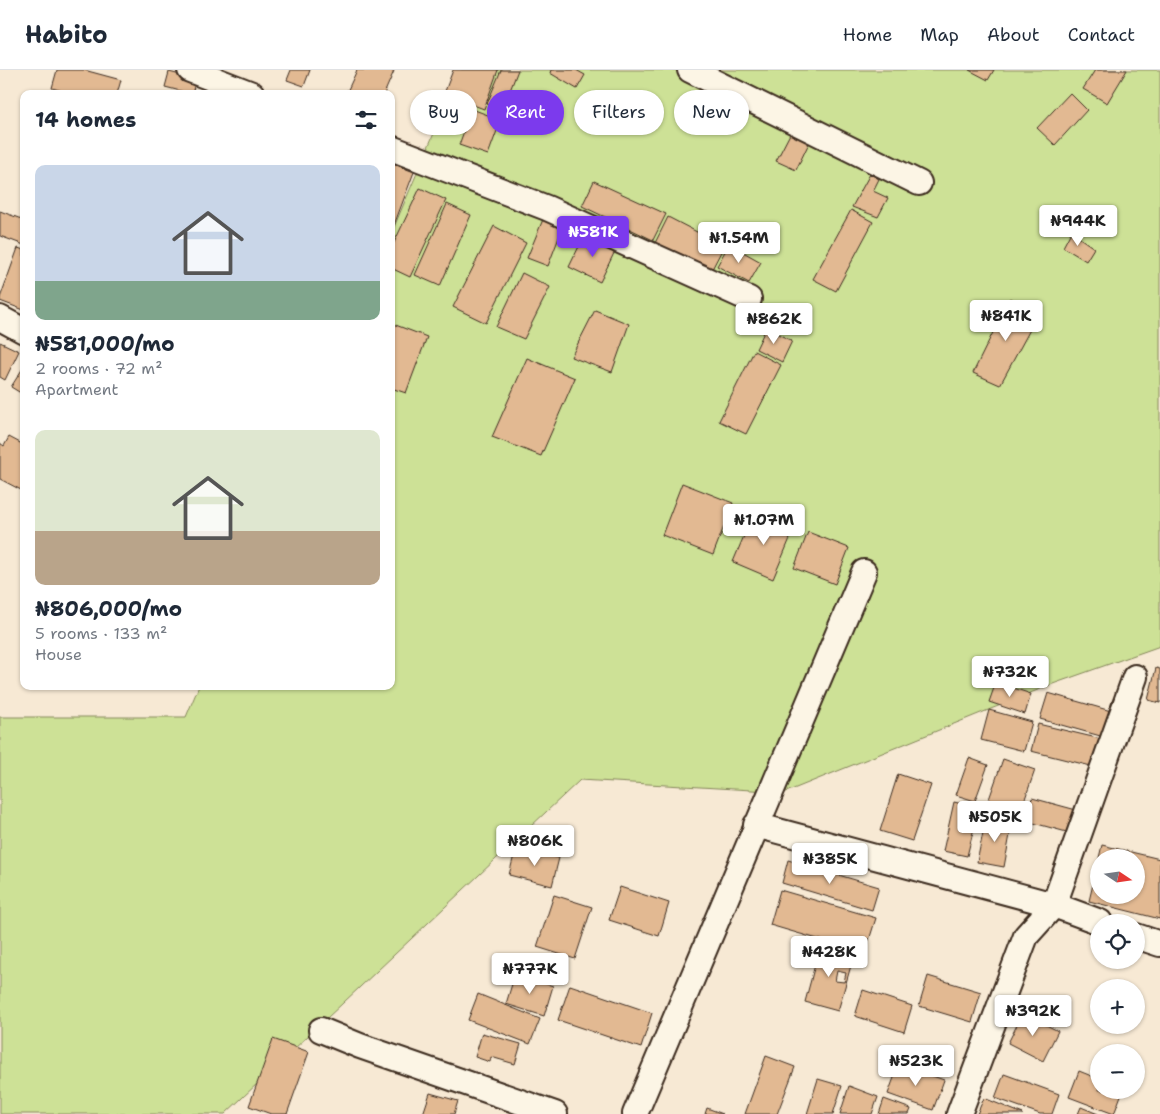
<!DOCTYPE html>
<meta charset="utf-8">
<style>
:root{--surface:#fff;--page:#f6f6f7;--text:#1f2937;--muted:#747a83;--line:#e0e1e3;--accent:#7c3aed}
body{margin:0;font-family:"Shantell Sans",sans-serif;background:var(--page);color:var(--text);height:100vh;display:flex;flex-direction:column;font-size:19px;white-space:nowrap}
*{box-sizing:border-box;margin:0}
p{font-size:16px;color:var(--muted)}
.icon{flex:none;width:28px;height:28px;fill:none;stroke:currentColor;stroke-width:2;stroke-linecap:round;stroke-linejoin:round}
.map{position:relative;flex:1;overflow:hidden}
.side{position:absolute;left:20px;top:20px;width:375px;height:600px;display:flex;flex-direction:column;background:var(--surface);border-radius:10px;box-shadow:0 1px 4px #0004}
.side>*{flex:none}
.hud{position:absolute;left:410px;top:20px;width:475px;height:45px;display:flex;gap:10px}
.needle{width:32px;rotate:103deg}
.controls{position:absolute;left:1090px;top:779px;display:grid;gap:10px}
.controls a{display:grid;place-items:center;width:55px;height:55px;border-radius:50%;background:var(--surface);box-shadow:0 1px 4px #0004;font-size:25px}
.price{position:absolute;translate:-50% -42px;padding:0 11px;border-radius:5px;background:#fff;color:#222;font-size:16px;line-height:32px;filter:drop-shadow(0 1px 2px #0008)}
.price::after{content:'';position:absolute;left:50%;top:30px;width:15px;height:11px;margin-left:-8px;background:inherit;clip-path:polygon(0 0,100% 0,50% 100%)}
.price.current{background:var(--accent);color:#fff}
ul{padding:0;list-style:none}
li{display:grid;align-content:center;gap:10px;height:265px;padding:0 15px}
li span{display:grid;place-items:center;height:155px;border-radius:10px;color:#555}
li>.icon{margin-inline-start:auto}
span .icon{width:90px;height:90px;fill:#fffc;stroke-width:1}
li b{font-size:21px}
h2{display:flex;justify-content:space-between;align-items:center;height:60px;padding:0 15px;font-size:21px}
.pill{padding:0 18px;border-radius:22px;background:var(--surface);box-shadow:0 1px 4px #0004;font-size:18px;line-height:45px}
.pill.current{background:var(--accent);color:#fff}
header{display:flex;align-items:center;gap:30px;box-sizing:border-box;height:70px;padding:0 25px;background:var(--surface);border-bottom:1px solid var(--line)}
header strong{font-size:24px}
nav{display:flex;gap:28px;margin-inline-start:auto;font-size:18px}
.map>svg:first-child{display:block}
</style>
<header>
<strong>Habito</strong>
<nav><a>Home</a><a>Map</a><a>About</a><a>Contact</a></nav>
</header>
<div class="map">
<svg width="1160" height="1044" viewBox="0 0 1160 1044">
<rect width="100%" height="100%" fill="#f7e9d4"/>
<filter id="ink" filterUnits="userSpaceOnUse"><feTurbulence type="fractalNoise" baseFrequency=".02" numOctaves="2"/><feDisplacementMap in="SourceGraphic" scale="10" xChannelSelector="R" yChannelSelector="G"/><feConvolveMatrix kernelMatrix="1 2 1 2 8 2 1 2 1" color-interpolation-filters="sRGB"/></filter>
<g filter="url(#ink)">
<path fill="#cde196" stroke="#84865a" d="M461,0h699v576l-110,39 -264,107 -206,-12 -355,334h-225v-397h186l13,-31h192v-452z"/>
<path fill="#e2b992" stroke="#3b2a1e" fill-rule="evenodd" d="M57,0h27l37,10 -4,14h-44l-21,-6z
M291,0h19l-6,16 -17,-6z
M357,0h35l2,1 -10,23h-38z
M453,0h45l-14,39 -40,-15z
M501,0h17l-16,41 -15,-7z
M551,0h25l9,5 -8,14 -27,-16z
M969,0h25l-6,10z
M1095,0h32l-20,33 -24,-14z
M169,2l27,7 -4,15 -27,-7z
M1070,23l17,17 -32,35 -18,-17z
M472,39l29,11 -13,35 -29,-10z
M791,62l19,9 -14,29 -20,-9z
M391,93l23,9 -23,61z
M870,104l9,5 -6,12 15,7 -10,19 -26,-10z
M594,111l72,33 -13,26 -71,-34z
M420,118l26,12 -36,77 -19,-9v-19z
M447,134l24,11 -31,71 -25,-11z
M851,140l22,12 -37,69 -23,-12z
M0,141l24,9v25l-24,-9z
M544,147l19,10 -15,39 -21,-8z
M668,147l56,29 -13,25 -56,-28z
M494,156l32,17 -40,80 -33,-16z
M1071,162l23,16 -8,13 -23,-14z
M585,164l31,15 -16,33 -31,-15z
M729,174l32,18 -12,21 -32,-17z
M18,178l6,2v60l-24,-9v-3z
M522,203l28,14 -26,52 -28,-12z
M1010,228l29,15 -39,72 -27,-12z
M595,240l34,14 -17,48 -41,-15z
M393,254l34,13 -21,56 -15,-5v-58z
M766,258l26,13 -10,21 -26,-13z
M0,272l19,9 -14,29 -5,-3z
M754,281l27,14 -35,69 -27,-13z
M527,288l48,20 -34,78 -49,-19z
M23,298l1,1v26l-13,-8z
M9,367l15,8v41l-3,4 -21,-11v-36l4,3z
M682,413l51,20 -20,52 -51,-20z
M754,442l40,17 -21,50 -40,-17z
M808,462l41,16 -14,36 -41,-16z
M1156,598l4,1v34l-12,-3z
M996,612l35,12 -6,20 -36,-12z
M1048,623l63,18 -7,26 -64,-18z
M989,640l43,12 -8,29 -43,-11z
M1038,654l63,15 -6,28 -64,-16z
M969,688l19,7 -13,36 -19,-6z
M1003,689l32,11 -15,43 -32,-11z
M898,704l33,11 -19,56 -32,-10z
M1032,728l48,13 -6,23 -48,-13z
M954,732l25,6 -12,48 -24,-5z
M986,748l26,6 -8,43 -27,-5z
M1102,775l58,14v60l-71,-18 10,-42v36h37v-37h-37z
M523,778l36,10 -7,28 -43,-11 5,-20 7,2z
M788,790l91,27 -7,23 -90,-27z
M620,817l49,16 -10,33 -50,-16z
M780,820l96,28 -11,35 -95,-28z
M554,825l38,12 -17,52 -38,-12z
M820,876l34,9 -16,56 -33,-9zM837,901l9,2 -2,9 -9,-1z
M515,904l38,12 -9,30 -38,-12z
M928,906l53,16 -9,30 -53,-16z
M570,915l82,28 -11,35 -83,-28z
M863,920l49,16 -8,26 -49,-16z
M478,924l62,25 -10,25 -62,-24z
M1023,943l35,18 -15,30 -35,-18z
M482,963l39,11 -6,20 -24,-7 -1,5 -15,-5z
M273,969l36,13 -22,62h-16l-22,-8z
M766,986l29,11 -18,47h-32z
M899,994l45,16 -11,30 -45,-16z
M1079,1001l20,8v11h24l-9,24 -45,-17z
M1004,1004l55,20 -7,20h-12l-45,-16z
M818,1009l24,7 -9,28h-26z
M849,1016l29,11 -6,17h-32z
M430,1023l28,8 -4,13h-31z
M984,1028l39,16h-46z
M884,1029l27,10 -2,5h-30z
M1081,1037l17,7h-20z
M707,1038l16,6h-18z"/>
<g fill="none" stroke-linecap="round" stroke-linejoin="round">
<defs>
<path id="street" d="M190,0l62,24
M690,0l229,113
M391,78l156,60 202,91
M0,248l24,13
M756,755l298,80 46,17
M1136,866l24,8
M321,960l39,16 195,68
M635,1044l229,-542
M959,1044l67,-178 28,-31 81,-228"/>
</defs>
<use href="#street" stroke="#3b2a1e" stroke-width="28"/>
<use href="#street" stroke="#fcf5e5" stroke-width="24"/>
</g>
</g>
</svg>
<div class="controls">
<a><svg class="needle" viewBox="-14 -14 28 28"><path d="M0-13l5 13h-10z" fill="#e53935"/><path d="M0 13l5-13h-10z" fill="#747a83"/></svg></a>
<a><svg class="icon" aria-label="locate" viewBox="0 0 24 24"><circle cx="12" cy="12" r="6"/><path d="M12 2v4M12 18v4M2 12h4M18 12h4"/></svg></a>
<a>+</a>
<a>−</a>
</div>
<b class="price" style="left:1078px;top:177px">₦944K</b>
<b class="price current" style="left:593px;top:188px">₦581K</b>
<b class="price" style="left:739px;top:194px">₦1.54M</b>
<b class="price" style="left:1006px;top:272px">₦841K</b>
<b class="price" style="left:774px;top:275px">₦862K</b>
<b class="price" style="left:764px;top:476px">₦1.07M</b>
<b class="price" style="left:1010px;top:628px">₦732K</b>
<b class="price" style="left:995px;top:773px">₦505K</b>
<b class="price" style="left:535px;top:797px">₦806K</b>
<b class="price" style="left:830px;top:815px">₦385K</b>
<b class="price" style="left:829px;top:908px">₦428K</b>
<b class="price" style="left:530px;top:925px">₦777K</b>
<b class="price" style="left:1033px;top:967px">₦392K</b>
<b class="price" style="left:916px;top:1017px">₦523K</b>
<div class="hud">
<a class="pill">Buy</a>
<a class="pill current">Rent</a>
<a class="pill">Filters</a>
<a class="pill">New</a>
</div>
<section class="side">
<h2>14 homes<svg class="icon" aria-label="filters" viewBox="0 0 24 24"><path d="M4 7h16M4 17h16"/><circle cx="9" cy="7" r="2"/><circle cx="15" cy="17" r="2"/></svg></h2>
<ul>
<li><span style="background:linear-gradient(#c9d6e8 75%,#7fa58c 0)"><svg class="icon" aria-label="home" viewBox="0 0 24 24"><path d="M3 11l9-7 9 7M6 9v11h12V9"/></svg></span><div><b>₦581,000/mo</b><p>2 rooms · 72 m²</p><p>Apartment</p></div></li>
<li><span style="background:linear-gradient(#dfe7d0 65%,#b9a48a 0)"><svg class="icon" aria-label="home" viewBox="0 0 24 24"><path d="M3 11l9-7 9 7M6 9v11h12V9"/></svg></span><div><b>₦806,000/mo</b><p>5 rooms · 133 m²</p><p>House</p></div></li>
</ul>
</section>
</div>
